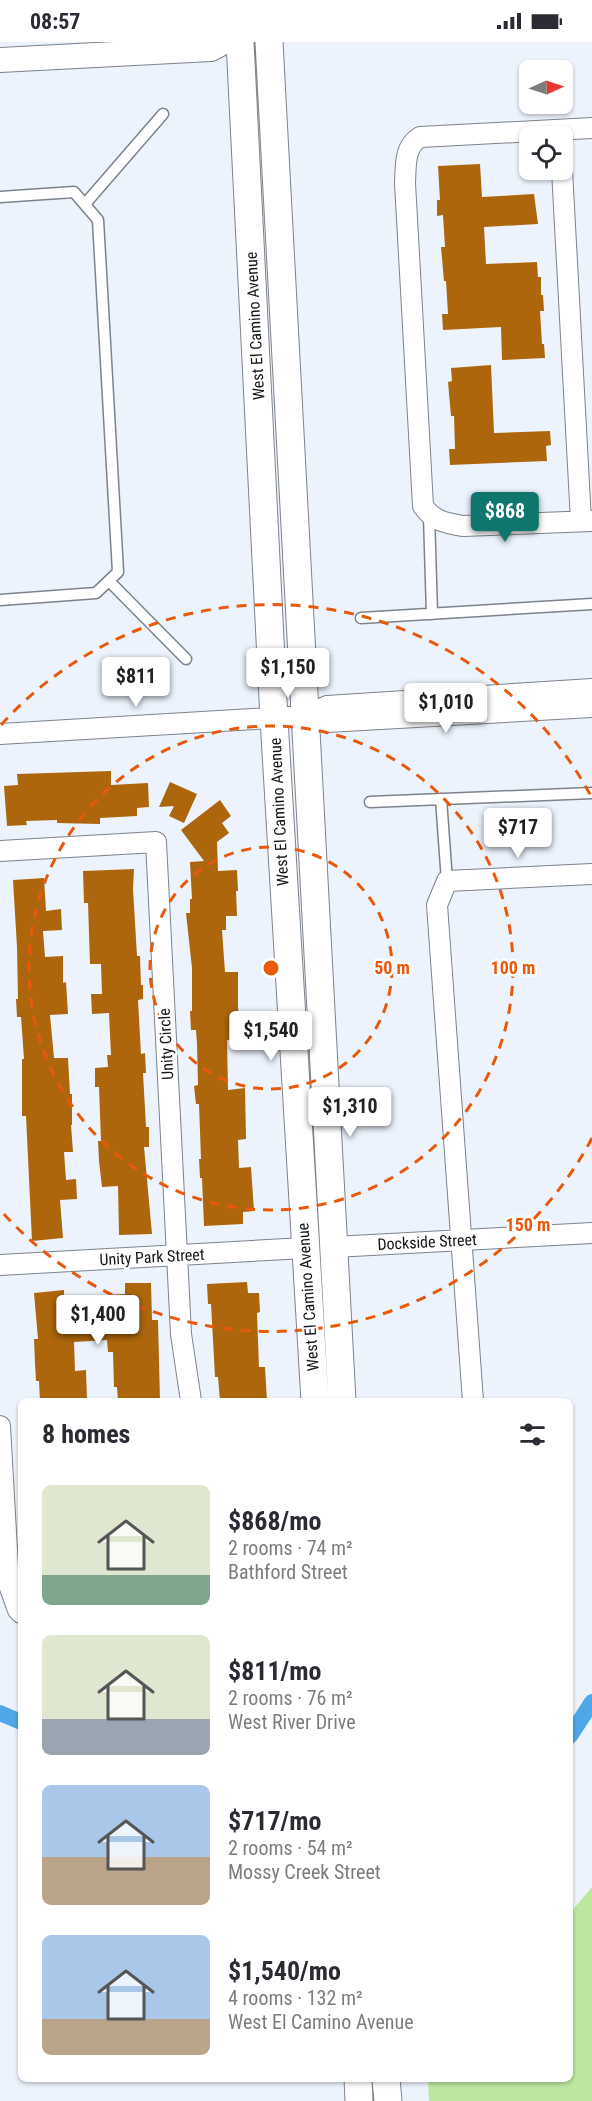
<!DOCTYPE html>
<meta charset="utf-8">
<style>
:root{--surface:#fff;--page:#f7f7f7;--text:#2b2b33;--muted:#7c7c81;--accent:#0f766e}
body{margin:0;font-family:"Roboto Condensed",sans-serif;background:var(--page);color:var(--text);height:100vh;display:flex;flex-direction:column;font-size:22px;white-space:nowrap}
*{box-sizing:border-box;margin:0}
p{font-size:20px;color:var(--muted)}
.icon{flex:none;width:33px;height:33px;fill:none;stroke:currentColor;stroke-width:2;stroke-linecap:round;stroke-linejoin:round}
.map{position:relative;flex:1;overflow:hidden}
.side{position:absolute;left:18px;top:1356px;width:555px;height:684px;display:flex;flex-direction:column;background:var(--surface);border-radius:9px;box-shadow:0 2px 4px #0004}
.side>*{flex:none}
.needle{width:39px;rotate:87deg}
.buttons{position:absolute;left:519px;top:18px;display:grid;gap:12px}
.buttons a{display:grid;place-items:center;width:54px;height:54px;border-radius:9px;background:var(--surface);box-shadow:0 2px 4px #0004;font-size:30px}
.price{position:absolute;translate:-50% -51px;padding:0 14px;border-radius:6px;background:#fff;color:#222;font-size:20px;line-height:39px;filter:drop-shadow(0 2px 3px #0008)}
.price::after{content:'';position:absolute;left:50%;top:36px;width:18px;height:14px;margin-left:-9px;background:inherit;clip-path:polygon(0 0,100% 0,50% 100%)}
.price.on{background:var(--accent);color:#fff}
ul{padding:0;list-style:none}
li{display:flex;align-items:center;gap:18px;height:150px;padding:0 24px}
li span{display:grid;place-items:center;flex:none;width:168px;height:120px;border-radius:9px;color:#555}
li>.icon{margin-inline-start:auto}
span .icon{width:72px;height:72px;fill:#fffc;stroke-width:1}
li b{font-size:26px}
h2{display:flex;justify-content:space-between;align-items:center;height:72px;padding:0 24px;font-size:26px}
.status{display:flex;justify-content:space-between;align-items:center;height:42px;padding:0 30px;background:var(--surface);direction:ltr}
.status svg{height:16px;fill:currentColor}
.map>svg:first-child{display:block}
</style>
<div class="status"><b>08:57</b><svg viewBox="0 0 49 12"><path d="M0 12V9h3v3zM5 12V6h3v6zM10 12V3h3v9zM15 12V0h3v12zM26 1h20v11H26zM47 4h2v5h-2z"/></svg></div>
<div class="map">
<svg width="592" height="2059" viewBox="0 0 592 2059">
<rect width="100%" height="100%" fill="#ecf3fd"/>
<path fill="#bde6a1" d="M592,1845v214h-163l-1,-22h142v-166z"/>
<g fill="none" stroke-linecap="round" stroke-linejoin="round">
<path stroke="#4fa7e8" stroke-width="16" d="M0,1671l21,9
M570,1694l22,-34"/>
</g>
<path fill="#ad660b" d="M480,122l2,33 52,-3 4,30 -54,3 2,37 51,-2 1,15h3v18h2l1,16h-4l2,33h2l1,14 -43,2 -1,-33 -58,3 -1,-16h6l-2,-33h-2l-3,-34h4l-2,-32 -6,1v-16h3l-2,-34z
M491,323l3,68 56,-2 1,14 -5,1 1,15 -97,4 -1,-16h6l-1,-33h-3l-3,-34 4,-1 -1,-13z
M111,729v14l37,-2 1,24 -12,1v8l-37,2v6l-43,-1v-3l-31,1 1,4 -20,1 -3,-40 14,-1 -1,-11z
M170,740l27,12 -13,29 -15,-7 5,-10 -15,1z
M220,758l11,16 -9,7 7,10 -12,9 1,29 19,-1 1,21h-2l1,25h-11v14h-4l3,42h13v35l4,32 -15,1 1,50 17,-2 1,51 -8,1 1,28 12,-1 3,44 -11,1v12l-39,2 -2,-48h-2l-1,-19h2l-2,-55h-3l-2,-18 4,-1 -1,-41 -1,-14h-5l-1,-19h2v-43l-6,-55h4v-14h2l-2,-37 14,-1 -23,-31z
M134,827l-1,20 4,67h3l1,29h2v14l-5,1 3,54 4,-1 1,20h-3l3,54h3v20h-5l8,87 -33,1 -1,-49 -16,1 -3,-26 -1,-20h3l-2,-54h-4v-19l13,-1 -1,-12h4l-2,-42 -17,1 -1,-20h11l-1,-30h-11l-2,-61h-4l-1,-32z
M44,836l2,33 15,-2 1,21 -19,1 2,26 18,-1v27l3,-1 2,32 -18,1 4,43h14l2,36h2v31h-1l2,27h-9l2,28 10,-1 1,20 -17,1 3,38 -31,3 -6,-125h-4v-57h2l-3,-42h-4l-1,-18h2l-1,-52 -4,-67z
M247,1240l1,11h11l1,19 -3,1 2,54h6l2,34h-47l-2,-24h-3l-4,-73h-3l-1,-20z
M125,1241h26l1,37h6l2,81h-42l-1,-14h-3l-1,-35h-5l-1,-12 -33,2 1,29 11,-1 1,31h-47l-1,-20h-3l-1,-18 -1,-24h4l-4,-46 30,-3v7l7,-1 2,27 32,-1v-27l20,-1z"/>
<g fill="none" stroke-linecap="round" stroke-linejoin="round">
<defs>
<path id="service" d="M0,155l74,-5 24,28 20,352 -22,21 -96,7
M85,162l78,-90
M429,473l3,99
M109,539l77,78
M361,576l231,-14
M441,757l6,82
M370,760l222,-9"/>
<path id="minor" d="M592,86l-172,9c-16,10 -14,28 -15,46l18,323c10,15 23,17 40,20l129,-5
M562,128l19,351
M305,674l22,-10 265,-17
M0,692l305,-18 22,6 265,-15
M0,809l156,-9 25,492 10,67
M334,1205l258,-14
M0,1223l304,-17
M473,1359l-36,-496 10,-24 145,-7
M0,1384l9,159 9,25 3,3"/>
<path id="tertiary" d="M0,18l211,-11 13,-7"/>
<path id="secondary" d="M240,0l34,677 41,682
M269,0l73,1359
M358,2037l1,22
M386,2037l2,22"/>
</defs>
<use href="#service" stroke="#7c838c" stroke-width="13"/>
<use href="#minor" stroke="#7c838c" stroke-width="22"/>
<use href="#tertiary" stroke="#7c838c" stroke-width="26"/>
<use href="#secondary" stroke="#7c838c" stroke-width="29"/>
<use href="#service" stroke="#fff" stroke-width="10"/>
<use href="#minor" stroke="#fff" stroke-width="20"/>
<use href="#tertiary" stroke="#fff" stroke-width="24"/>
<use href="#secondary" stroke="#fff" stroke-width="27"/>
</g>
<g fill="none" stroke="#e8590c" stroke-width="3" stroke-dasharray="10 8">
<circle cx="271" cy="926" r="121"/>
<circle cx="271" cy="926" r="242"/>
<path d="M592 1096A363 363 0 0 1 1 1169M1 683A363 363 0 0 1 592 756"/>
</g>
<g text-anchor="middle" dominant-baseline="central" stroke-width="5" stroke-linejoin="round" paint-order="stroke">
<g font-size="16" fill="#131518" stroke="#fff">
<text transform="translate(255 284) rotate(-93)">West El Camino Avenue</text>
<text transform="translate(279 770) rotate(-93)">West El Camino Avenue</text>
<text transform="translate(166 1002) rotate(-93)">Unity Circle</text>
<text transform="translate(427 1200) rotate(-3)">Dockside Street</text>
<text transform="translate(152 1215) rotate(-3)">Unity Park Street</text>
<text transform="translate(308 1255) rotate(-94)">West El Camino Avenue</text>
</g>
</g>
<circle cx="271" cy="926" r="9" fill="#e8590c" stroke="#fff" stroke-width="3"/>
<g font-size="18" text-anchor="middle" font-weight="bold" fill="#e8590c" stroke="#fff" stroke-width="5" stroke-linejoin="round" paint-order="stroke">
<text x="392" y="932">50 m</text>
<text x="513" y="932">100 m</text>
<text x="528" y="1189">150 m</text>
</g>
</svg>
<div class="buttons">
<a><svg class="needle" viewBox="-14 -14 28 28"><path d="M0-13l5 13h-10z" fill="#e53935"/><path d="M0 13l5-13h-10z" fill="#7c7c81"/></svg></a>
<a><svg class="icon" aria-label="locate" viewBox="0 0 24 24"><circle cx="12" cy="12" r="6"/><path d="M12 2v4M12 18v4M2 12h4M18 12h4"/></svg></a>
</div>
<b class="price on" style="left:505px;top:501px">$868</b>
<b class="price" style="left:288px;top:657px">$1,150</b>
<b class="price" style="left:136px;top:666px">$811</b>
<b class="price" style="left:446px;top:692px">$1,010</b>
<b class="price" style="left:518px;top:817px">$717</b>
<b class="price" style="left:271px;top:1020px">$1,540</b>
<b class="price" style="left:350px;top:1096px">$1,310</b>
<b class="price" style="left:98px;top:1304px">$1,400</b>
<section class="side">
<h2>8 homes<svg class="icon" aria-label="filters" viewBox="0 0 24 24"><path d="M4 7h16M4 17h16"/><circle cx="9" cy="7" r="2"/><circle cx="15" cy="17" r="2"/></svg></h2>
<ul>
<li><span style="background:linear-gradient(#dfe7d0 75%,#7fa58c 0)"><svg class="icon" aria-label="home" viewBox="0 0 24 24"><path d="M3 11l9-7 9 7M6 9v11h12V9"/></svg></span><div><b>$868/mo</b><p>2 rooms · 74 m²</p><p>Bathford Street</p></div></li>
<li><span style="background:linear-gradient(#dfe7d0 70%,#9aa5b1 0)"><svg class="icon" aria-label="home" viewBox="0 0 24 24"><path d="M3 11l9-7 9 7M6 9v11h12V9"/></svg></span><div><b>$811/mo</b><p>2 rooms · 76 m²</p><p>West River Drive</p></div></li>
<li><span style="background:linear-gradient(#a9c7e8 60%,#b9a48a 0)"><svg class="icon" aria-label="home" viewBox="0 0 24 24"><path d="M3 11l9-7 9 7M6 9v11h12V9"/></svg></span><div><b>$717/mo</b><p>2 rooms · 54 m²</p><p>Mossy Creek Street</p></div></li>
<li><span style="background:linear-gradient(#a9c7e8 70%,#b9a48a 0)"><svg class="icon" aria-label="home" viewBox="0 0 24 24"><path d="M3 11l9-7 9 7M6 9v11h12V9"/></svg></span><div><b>$1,540/mo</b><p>4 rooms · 132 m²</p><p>West El Camino Avenue</p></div></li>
</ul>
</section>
</div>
